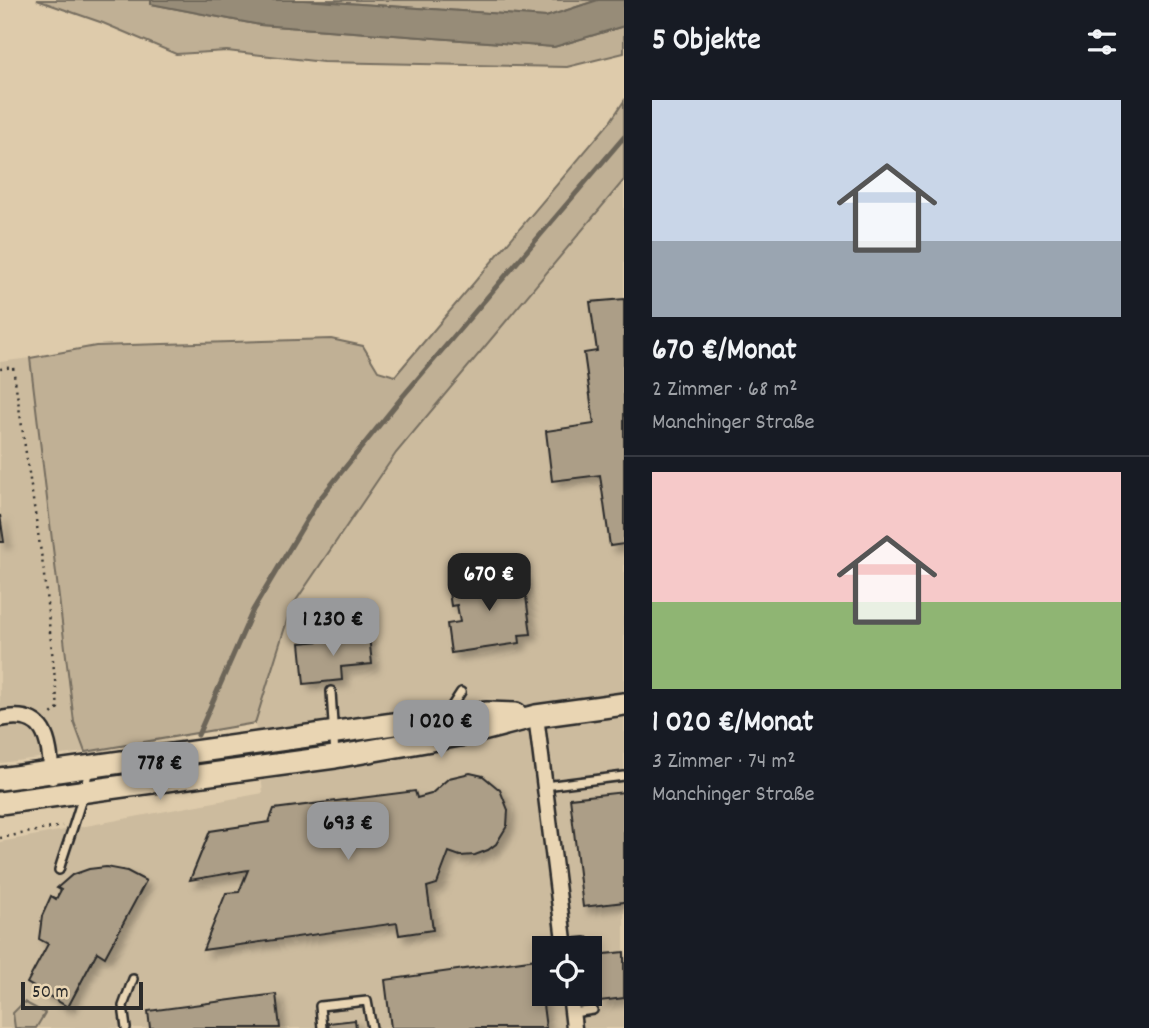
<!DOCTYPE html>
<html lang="de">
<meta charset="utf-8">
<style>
:root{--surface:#171b24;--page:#20242c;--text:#f1f3f6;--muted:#9ea1a6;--line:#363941;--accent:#98999b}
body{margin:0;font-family:Dekko,sans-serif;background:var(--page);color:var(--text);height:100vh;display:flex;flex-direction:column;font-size:26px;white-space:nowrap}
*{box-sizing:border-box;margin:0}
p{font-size:23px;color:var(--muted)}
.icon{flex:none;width:38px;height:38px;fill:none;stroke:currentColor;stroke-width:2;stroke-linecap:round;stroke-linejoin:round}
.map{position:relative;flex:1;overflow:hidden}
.side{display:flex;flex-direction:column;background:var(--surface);width:525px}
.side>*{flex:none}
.tools{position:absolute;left:532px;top:936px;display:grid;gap:14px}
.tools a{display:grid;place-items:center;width:70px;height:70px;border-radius:0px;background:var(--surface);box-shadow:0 4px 10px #0003;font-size:35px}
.scale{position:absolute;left:21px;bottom:18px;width:122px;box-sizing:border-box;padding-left:7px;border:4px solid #2b2b2b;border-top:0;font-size:19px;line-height:24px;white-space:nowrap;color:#2b2b2b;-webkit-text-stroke:5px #e9d5b3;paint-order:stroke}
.price{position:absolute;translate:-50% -60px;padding:0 16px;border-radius:14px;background:var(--accent);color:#111;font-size:23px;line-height:46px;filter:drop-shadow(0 2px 4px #0008)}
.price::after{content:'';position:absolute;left:50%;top:42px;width:21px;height:16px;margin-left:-10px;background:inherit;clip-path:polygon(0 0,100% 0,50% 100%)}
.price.on{background:#222;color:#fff}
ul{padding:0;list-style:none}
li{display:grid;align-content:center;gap:14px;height:371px;padding:0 28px}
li+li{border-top:2px solid var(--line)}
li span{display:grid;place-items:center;height:217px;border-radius:0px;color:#555}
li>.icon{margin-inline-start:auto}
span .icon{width:126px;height:126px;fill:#fffc;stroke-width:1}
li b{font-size:30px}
h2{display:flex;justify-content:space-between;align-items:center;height:84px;padding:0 28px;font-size:30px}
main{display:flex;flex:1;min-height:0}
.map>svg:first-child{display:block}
</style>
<main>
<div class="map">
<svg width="624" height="1028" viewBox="0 0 624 1028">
<defs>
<filter id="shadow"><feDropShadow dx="6" dy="6" stdDeviation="3.5" flood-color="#0004"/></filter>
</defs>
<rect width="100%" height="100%" fill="#decbab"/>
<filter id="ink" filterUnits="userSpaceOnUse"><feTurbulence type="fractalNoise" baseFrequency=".0143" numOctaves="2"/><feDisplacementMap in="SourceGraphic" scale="14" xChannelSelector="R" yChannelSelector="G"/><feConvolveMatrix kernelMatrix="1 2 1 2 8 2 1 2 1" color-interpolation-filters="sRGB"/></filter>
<g filter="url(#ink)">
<path fill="#ccbb9e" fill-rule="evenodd" d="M624,180v848h-592l-19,-15 2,15h-15v-186l263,-49 -8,-70 36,-115 105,-155zM544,948h46v46h-46z
M30,358l44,364 11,30 -85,11v-401z"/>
<path fill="#c0b095" stroke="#766e60" stroke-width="2" d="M37,0h114v4l109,21 294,22 70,-21v27l-57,14 -244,-5 -96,-11 -51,3 -73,-31z
M303,0h295l-52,17z
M624,101v79l-228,273 -105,155 -36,115 -170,29 -11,-30 -44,-364 66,-12 235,-7 32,7 15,25 17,5 215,-254z
M24,1002l21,11 -9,15h-21l-2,-15z"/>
<path fill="#978c78" stroke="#6c6559" stroke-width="2" d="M151,0h152l243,17 52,-17h26v26l-70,21 -294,-22 -109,-21z"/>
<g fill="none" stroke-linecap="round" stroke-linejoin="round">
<path stroke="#6c6559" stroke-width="5" d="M198,735l55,-125 65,-109 85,-105 221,-259"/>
</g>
<path fill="#ac9e87" stroke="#2b2b2b" stroke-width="2" filter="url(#shadow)" d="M624,299v245l-14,2 -10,-71 -48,6 -6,-50 48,-7 -10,-71 13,-2 -7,-49z
M0,515l4,27h-4z
M523,574l8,60 -12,1 1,8 -69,10 -4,-29 13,-2 -3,-17 -6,1 -3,-21z
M369,636l3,28 -31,3 1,13 -38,4 -4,-41z
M470,773l13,3 17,14 8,20 -1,16 -11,18 -8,6 -13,5 -15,1 -11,-4 -12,32 -10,3 6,43 -34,5 -2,-12 -194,27 23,-57 13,-1 9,-22 -58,10 20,-49 59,-9 5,-13 141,-18 2,7 14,-4 18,-16z
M624,792v110l-41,5 -13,-109z
M106,867l21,4 19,10 -41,76 -8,-5 -29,55 -41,-24 21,-39 -9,-5 3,-23 9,-20 5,3 5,-9 -4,-2 15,-13 17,-6z
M624,952v46l-24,3 -5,-46z
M537,959l9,69h-155l-6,-48z
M276,994l4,34h-130l-2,-17z
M355,1020l1,8h-27l-1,-5z"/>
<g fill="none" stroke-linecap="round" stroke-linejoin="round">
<defs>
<path id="lane" d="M331,691l4,65
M448,712l13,-20
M545,786l79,-10
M59,870c10,-34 24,-66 30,-102
M565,944l20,-2
M573,1013l20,-3
M126,1028l-3,-22 10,-27
M322,1028l-2,-22 47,-5 5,27"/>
<path id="street" d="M536,716l29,232
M0,719c47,-10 49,22 52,58
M570,994l4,34"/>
<path id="secondary" d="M0,779l444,-62 43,-4 29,1
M0,803l335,-46 136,-24 65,-17 88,-12"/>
</defs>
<use href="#lane" stroke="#2b2b2b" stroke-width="12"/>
<use href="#street" stroke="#2b2b2b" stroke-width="19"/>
<use href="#secondary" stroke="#2b2b2b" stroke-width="26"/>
<path stroke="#2b2b2b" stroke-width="2.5" stroke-dasharray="2 5" stroke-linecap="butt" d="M0,369l13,-2 30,199 15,142 -9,8
M0,838l62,-12"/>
<use href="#lane" stroke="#e9d5b3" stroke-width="7"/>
<use href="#street" stroke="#e9d5b3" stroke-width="14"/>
<use href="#secondary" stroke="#e9d5b3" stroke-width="21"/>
</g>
</g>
</svg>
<div class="tools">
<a><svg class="icon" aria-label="locate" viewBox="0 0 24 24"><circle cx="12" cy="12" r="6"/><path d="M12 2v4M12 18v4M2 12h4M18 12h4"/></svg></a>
</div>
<div class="scale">50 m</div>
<b class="price on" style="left:489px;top:613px">670 €</b>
<b class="price" style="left:333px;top:658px">1 230 €</b>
<b class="price" style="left:441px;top:760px">1 020 €</b>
<b class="price" style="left:160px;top:802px">778 €</b>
<b class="price" style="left:348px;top:862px">693 €</b>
</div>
<section class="side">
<h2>5 Objekte<svg class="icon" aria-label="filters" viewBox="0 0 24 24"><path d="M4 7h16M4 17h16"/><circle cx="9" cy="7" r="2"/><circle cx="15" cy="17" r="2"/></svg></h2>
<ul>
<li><span style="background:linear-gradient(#c9d6e8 65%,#9aa5b1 0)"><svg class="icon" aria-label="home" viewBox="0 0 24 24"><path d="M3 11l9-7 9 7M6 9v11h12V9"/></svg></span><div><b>670 €/Monat</b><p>2 Zimmer · 68 m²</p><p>Manchinger Straße</p></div></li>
<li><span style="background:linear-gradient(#f6c9c9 60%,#8fb573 0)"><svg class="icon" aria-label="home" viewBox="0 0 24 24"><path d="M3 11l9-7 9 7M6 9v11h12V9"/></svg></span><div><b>1 020 €/Monat</b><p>3 Zimmer · 74 m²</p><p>Manchinger Straße</p></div></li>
</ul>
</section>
</main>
